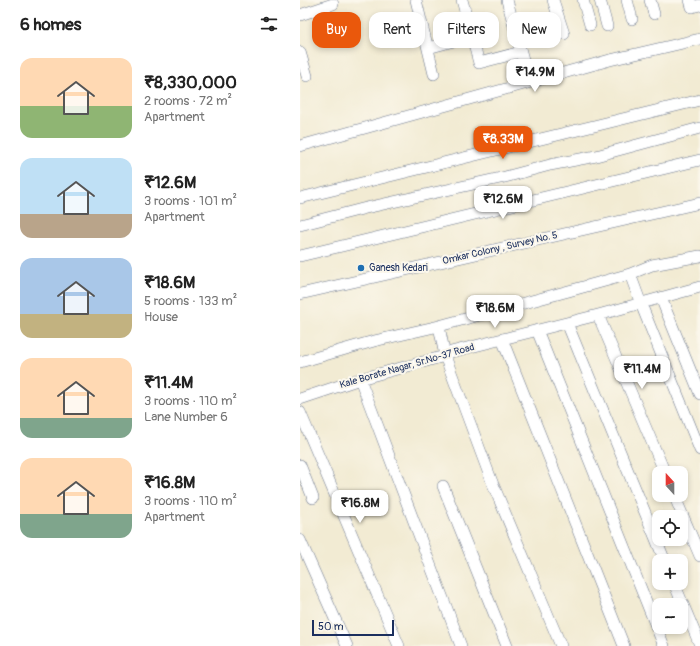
<!DOCTYPE html>
<meta charset="utf-8">
<style>
:root{--surface:#fff;--page:#f2f2f2;--text:#222;--muted:#767676;--accent:#ea580c}
body{margin:0;font-family:Pangolin,sans-serif;background:var(--page);color:var(--text);height:100vh;display:flex;flex-direction:column;font-size:15px;white-space:nowrap}
*{box-sizing:border-box;margin:0}
p{font-size:13px;color:var(--muted)}
.icon{flex:none;width:22px;height:22px;fill:none;stroke:currentColor;stroke-width:2;stroke-linecap:round;stroke-linejoin:round}
.map{position:relative;flex:1;overflow:hidden}
.panel{display:flex;flex-direction:column;background:var(--surface);width:300px}
.panel>*{flex:none}
.guide{position:absolute;left:12px;top:12px;width:328px;height:36px;display:flex;gap:8px}
.needle{width:26px;rotate:339deg}
.tools{position:absolute;left:352px;top:466px;display:grid;gap:8px}
.tools a{display:grid;place-items:center;width:36px;height:36px;border-radius:8px;background:var(--surface);box-shadow:0 2px 6px #0003;font-size:20px}
.scale{position:absolute;left:12px;bottom:10px;width:82px;box-sizing:border-box;padding-left:4px;border:2px solid #1b2f5e;border-top:0;font-size:11px;line-height:14px;white-space:nowrap;color:#1b2f5e;-webkit-text-stroke:3px #fbf7ec;paint-order:stroke}
.price{position:absolute;translate:-50% -34px;padding:0 9px;border-radius:8px;background:#fff;color:#222;font-size:13px;line-height:26px;filter:drop-shadow(0 1px 2px #0008)}
.price::after{content:'';position:absolute;left:50%;top:24px;width:12px;height:9px;margin-left:-6px;background:inherit;clip-path:polygon(0 0,100% 0,50% 100%)}
.price.selected{background:var(--accent);color:#fff}
ul{padding:0;list-style:none}
li{display:flex;align-items:center;gap:12px;height:100px;padding:0 20px}
li span{display:grid;place-items:center;flex:none;width:112px;height:80px;border-radius:12px;color:#555}
li>.icon{margin-inline-start:auto}
span .icon{width:48px;height:48px;fill:#fffc;stroke-width:1}
li b{font-size:17px}
h2{display:flex;justify-content:space-between;align-items:center;height:48px;padding:0 20px;font-size:17px}
.chip{padding:0 14px;border-radius:12px;background:var(--surface);box-shadow:0 2px 6px #0003;font-size:14px;line-height:36px}
.chip.selected{background:var(--accent);color:#fff}
main{display:flex;flex:1;min-height:0}
.map>svg:first-child{display:block}
</style>
<main>
<section class="panel">
<h2>6 homes<svg class="icon" aria-label="filters" viewBox="0 0 24 24"><path d="M4 7h16M4 17h16"/><circle cx="9" cy="7" r="2"/><circle cx="15" cy="17" r="2"/></svg></h2>
<ul>
<li><span style="background:linear-gradient(#ffd9b3 60%,#8fb573 0)"><svg class="icon" aria-label="home" viewBox="0 0 24 24"><path d="M3 11l9-7 9 7M6 9v11h12V9"/></svg></span><div><b>₹8,330,000</b><p>2 rooms · 72 m²</p><p>Apartment</p></div></li>
<li><span style="background:linear-gradient(#bfe0f5 70%,#b9a48a 0)"><svg class="icon" aria-label="home" viewBox="0 0 24 24"><path d="M3 11l9-7 9 7M6 9v11h12V9"/></svg></span><div><b>₹12.6M</b><p>3 rooms · 101 m²</p><p>Apartment</p></div></li>
<li><span style="background:linear-gradient(#a9c7e8 70%,#c2b280 0)"><svg class="icon" aria-label="home" viewBox="0 0 24 24"><path d="M3 11l9-7 9 7M6 9v11h12V9"/></svg></span><div><b>₹18.6M</b><p>5 rooms · 133 m²</p><p>House</p></div></li>
<li><span style="background:linear-gradient(#ffd9b3 75%,#7fa58c 0)"><svg class="icon" aria-label="home" viewBox="0 0 24 24"><path d="M3 11l9-7 9 7M6 9v11h12V9"/></svg></span><div><b>₹11.4M</b><p>3 rooms · 110 m²</p><p>Lane Number 6</p></div></li>
<li><span style="background:linear-gradient(#ffd9b3 70%,#7fa58c 0)"><svg class="icon" aria-label="home" viewBox="0 0 24 24"><path d="M3 11l9-7 9 7M6 9v11h12V9"/></svg></span><div><b>₹16.8M</b><p>3 rooms · 110 m²</p><p>Apartment</p></div></li>
</ul>
</section>
<div class="map">
<svg width="400" height="646" viewBox="0 0 400 646">
<rect width="100%" height="100%" fill="#fbf7ec"/>
<filter id="ink" filterUnits="userSpaceOnUse"><feTurbulence type="fractalNoise" baseFrequency=".025" numOctaves="2"/><feDisplacementMap in="SourceGraphic" scale="8" xChannelSelector="R" yChannelSelector="G"/><feConvolveMatrix kernelMatrix="1 2 1 2 8 2 1 2 1" color-interpolation-filters="sRGB"/></filter>
<filter id="wash" filterUnits="userSpaceOnUse"><feTurbulence type="fractalNoise" baseFrequency=".012" numOctaves="4" result="noise"/><feDisplacementMap in="SourceGraphic" scale="16" xChannelSelector="R" yChannelSelector="G"/><feGaussianBlur stdDeviation="0.9" result="paint"/><feColorMatrix in="noise" values="0 0 0 0 0 0 0 0 0 0 0 0 0 0 0 0 0 1.4 0 .05"/><feComposite in="paint" operator="in"/></filter>
<g filter="url(#wash)">
<rect width="100%" height="100%" fill="#f2ebd3"/>
</g>
<g filter="url(#ink)">
<g fill="none" stroke-linecap="round" stroke-linejoin="round">
<defs>
<path id="minor" d="M116,0l18,74
M162,0l17,63 42,-11
M207,0l22,82
M253,0l11,34
M283,0l7,25
M300,0l7,26
M327,0l5,19
M350,0l4,14
M390,0l2,7 8,-2
M0,15l33,-11
M128,48l44,-12
M0,52l7,24
M0,146l310,-86 90,-21
M0,198l400,-98
M0,225l66,-17 139,-31 45,-12 46,-9 104,-28
M0,256l400,-96
M330,274l11,30 59,146
M0,294l400,-91
M361,298l39,96
M298,315l67,158
M267,323l98,238
M139,326l6,30 47,126 69,164
M237,330l127,316
M202,339l122,307
M0,362l74,-21 65,-15 137,-37 54,-15 22,-9 48,-9
M60,379l101,267
M0,399l60,-20 85,-23 2,-3 151,-38 102,-28
M0,412l99,234
M0,465l13,33
M143,486l64,160
M374,495l26,61
M0,540l47,106
M374,583l26,62"/>
</defs>
<use href="#minor" stroke="#667187" stroke-width="12"/>
<use href="#minor" stroke="#fff" stroke-width="11"/>
</g>
</g>
<circle fill="#1f6fb2" stroke="#fbf7ec" stroke-width="1.5" cx="61" cy="268" r="4"/>
<g text-anchor="middle" dominant-baseline="central" stroke-width="4" stroke-linejoin="round" paint-order="stroke">
<g font-size="10" fill="#1b2f5e" stroke="#fbf7ec">
<text transform="translate(200 248) rotate(-13)">Omkar Colony , Survey No. 5</text>
<text transform="translate(107 366) rotate(-16)">Kale Borate Nagar, Sr.No-37 Road</text>
</g>
<g font-size="10" fill="#1b2f5e" stroke="#fbf7ec" text-anchor="start">
<text x="69" y="268">Ganesh Kedari</text>
</g>
</g>
</svg>
<div class="tools">
<a><svg class="needle" viewBox="-14 -14 28 28"><path d="M0-13l5 13h-10z" fill="#e53935"/><path d="M0 13l5-13h-10z" fill="#767676"/></svg></a>
<a><svg class="icon" aria-label="locate" viewBox="0 0 24 24"><circle cx="12" cy="12" r="6"/><path d="M12 2v4M12 18v4M2 12h4M18 12h4"/></svg></a>
<a>+</a>
<a>−</a>
</div>
<div class="scale">50 m</div>
<b class="price" style="left:235px;top:93px">₹14.9M</b>
<b class="price selected" style="left:203px;top:160px">₹8.33M</b>
<b class="price" style="left:203px;top:220px">₹12.6M</b>
<b class="price" style="left:195px;top:329px">₹18.6M</b>
<b class="price" style="left:342px;top:390px">₹11.4M</b>
<b class="price" style="left:60px;top:524px">₹16.8M</b>
<div class="guide">
<a class="chip selected">Buy</a>
<a class="chip">Rent</a>
<a class="chip">Filters</a>
<a class="chip">New</a>
</div>
</div>
</main>
